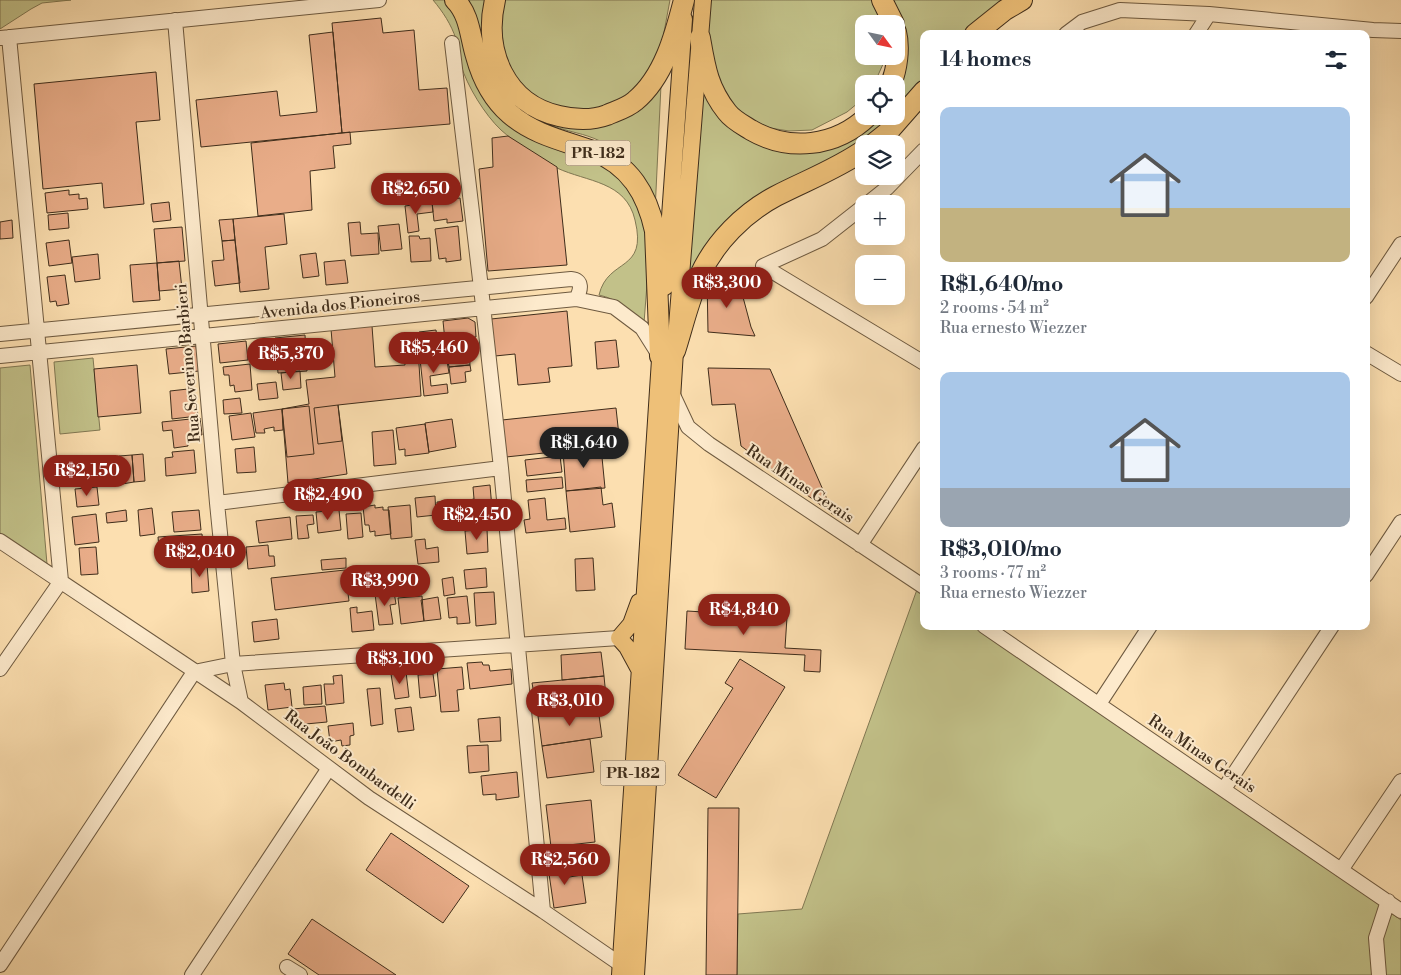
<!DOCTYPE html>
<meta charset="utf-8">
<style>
:root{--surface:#fff;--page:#f2f2f3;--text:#1f2937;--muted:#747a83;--accent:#8f2418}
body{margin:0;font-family:"Libre Bodoni",serif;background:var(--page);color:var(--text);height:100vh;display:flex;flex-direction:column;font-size:19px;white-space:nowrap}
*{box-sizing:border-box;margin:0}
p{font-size:16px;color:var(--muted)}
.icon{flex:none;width:28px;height:28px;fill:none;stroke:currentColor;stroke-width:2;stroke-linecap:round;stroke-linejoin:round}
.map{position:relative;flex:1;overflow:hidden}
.side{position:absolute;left:920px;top:30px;width:450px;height:600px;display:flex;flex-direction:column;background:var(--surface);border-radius:10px;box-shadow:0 5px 20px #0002}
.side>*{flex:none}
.needle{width:32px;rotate:123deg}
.controls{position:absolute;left:855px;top:15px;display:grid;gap:10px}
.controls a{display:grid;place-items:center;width:50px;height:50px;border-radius:10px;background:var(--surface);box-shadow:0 5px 20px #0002;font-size:25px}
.price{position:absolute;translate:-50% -42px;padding:0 11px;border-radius:18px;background:var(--accent);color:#fff;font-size:16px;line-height:32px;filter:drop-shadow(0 1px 2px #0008)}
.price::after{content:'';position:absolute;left:50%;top:30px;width:15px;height:11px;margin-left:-8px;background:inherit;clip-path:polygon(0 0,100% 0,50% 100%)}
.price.selected{background:#222;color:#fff}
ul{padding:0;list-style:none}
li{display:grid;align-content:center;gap:10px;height:265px;padding:0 20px}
li span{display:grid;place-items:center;height:155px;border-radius:10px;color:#555}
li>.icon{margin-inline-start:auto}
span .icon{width:90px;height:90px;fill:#fffc;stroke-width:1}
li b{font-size:21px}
h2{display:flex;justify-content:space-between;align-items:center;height:60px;padding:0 20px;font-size:21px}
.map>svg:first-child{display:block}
</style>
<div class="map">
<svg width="1401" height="975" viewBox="0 0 1401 975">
<rect width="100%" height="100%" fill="#fcdfb0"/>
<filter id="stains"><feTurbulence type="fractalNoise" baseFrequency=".004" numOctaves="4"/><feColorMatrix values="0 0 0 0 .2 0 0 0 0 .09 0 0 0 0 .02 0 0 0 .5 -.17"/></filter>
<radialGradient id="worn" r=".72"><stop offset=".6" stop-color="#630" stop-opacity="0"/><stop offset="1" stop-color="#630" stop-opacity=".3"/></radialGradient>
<path fill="#c2c189" stroke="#807752" d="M0,0h71l-29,3 -11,6 -31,20z
M433,0h14l8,9 32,92 123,64 27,33 13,47 -6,78c-14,-12 -26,-24 -45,-28 9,-38 49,-22 36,-75 -9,-39 -48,-38 -78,-52 -15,-8 -44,-27 -56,-38 -16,-15 -34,-44 -40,-65 -3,-8 -3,-17 -5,-26 -5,-15 -13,-27 -23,-39z
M465,0h23l2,63 85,65 86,-43 -6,127c-2,-8 -4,-18 -8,-26 -12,-28 -41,-46 -70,-53 -23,-6 -47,-12 -66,-29 -21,-19 -36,-76 -46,-104z
M504,0h166l-8,43 -12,30 -16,19 -38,19 -24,1 -35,-13 -28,-27 -10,-28z
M709,0h163l11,24h-19v32h20v6l-10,22h-10v14l-17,14 -35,18 -23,1 -19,-3 -19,-8 -28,-22 -16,-47z
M884,0h133l-45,34h-48v55l-37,42 -158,98 -52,113 23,-295 17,56 84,43 69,-30h26v-32z
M93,358l7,72 -40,4 -6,-72z
M30,365l17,199 -47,-31v-165z
M919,584l5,4v38h56l421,294v55h-664l1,-61 64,-5z"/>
<path fill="#e9ad89" stroke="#3f2d1b" d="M381,18l2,15 31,-3 5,60 28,-2 3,36 -108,9 -10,-110z
M333,32l9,101 -141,14 -5,-47 81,-9 3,25 37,-4 -8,-77z
M156,72l4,48 -24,2 8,82 -40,4 -2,-25 -59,6 -9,-105z
M350,132l1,12 -18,2 2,22 -25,3 2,39 -54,6 -7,-73z
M508,136l49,31 10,98 -79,6 -9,-102 14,-2 -1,-29z
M69,190v5l10,-1v5l8,-1 1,11 -41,4 -2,-20z
M460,198l3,23 -16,2v-4l-13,2 -2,-19z
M169,202l2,18 -18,2 -2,-18z
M432,202l1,10 -16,2 2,17 -11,2 -3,-27z
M68,213l1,15 -20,2 -1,-15z
M284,214l3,30 -22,3 4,42 -29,3 -7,-73z
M233,219l2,21 -13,1 -3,-21z
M12,220l1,18 -13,1v-17z
M360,222l1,12 17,-1 1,21 -28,2 -3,-33z
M399,224l3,25 -21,2 -3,-25z
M458,226l3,34 -15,2v-4l-7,1 -4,-30z
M182,227l3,34 -28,2 -3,-34z
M409,236h10l1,3 10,-1 1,23 -20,1z
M69,240l3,23 -23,3 -3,-23z
M235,240l5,43 -25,3 -3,-25 12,-1 -2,-19z
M316,253l3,23 -16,2 -3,-23z
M98,254l2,25 -25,3 -3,-25z
M345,260l3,23 -22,2 -2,-23z
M179,261l3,28 -23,2 -2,-28z
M157,263l3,37 -27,2 -3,-37z
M65,275l4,29 -12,2 -1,-5 -6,1 -3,-25z
M707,278l33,8 11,41 4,9 -47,-4z
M567,311l5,55 -24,2 2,14 -32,3 -3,-31 -20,2 -4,-37z
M468,318l7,4 1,15 -31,4 -2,-20z
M372,326l3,41 30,-2 -2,-31 14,-1 4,63 -83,9 9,69 -59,9 -6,-74 27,-5 -3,-24 29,-3 -4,-48z
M436,330l3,25 -18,2 -2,-25z
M305,335l2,36 -29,2 -3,-35z
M616,340l3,27 -22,2 -2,-27z
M246,341l2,19 -28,3 -2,-19z
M272,345l3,18 -20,3 -3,-19z
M196,346l3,25 -30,3 -3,-25z
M469,352l1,13 -21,2 -2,-12z
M446,355l3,18 -19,3 1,10 16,-2 1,9 -24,3 -4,-37z
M250,364l2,26 -17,2 -1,-7 -4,1 -1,-11h-5l-1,-8z
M137,365l4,48 -43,4 -4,-48z
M470,365l1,6 -6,1 1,10 -15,2 -2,-17z
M708,368l62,1 64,146 -93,-69 -6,-42 -23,1z
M300,371l1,17 -18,2 -2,-17z
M276,382l2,16 -19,2 -2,-16z
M188,389l1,4h6l3,23 -26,3 -2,-28z
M240,398l2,15 -18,1 -1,-14z
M338,405l4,36 -24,3 -4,-36z
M309,406l5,48 -27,3 -5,-48z
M616,408l4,37 -114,12 -4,-37z
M282,409l1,21 -9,1v-4l-10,2 1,4h-9l-3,-20z
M251,413l4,24 -23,3 -3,-24z
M200,418l2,17 -15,2 1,9 -14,2 -2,-18 -9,1 -1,-9z
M452,419l4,28 -27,5 -4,-29z
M425,424l4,29 -24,3v-7l-6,1 -3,-22z
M393,430l3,34 -22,2 -2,-34z
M254,447l2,25 -19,1 -2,-24z
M601,447l4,41 -39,3 -3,-40z
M194,450l2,23 -30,3 -1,-18 8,-1 -1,-5z
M143,454l2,27 -11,1 -2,-27z
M132,455l2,27 -12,2 -3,-28z
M560,456l2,16 -35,4 -2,-16z
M102,457l2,25 -30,3 -2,-24z
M562,477l1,11 -36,4 -1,-12z
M490,485l3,35 -22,2 -2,-22 5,-1 -1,-12z
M97,487l2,18 -22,2 -2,-18z
M601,487l2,18 9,-2 3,24 -45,5 -4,-41z
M435,496l1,19 -19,2 -2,-19z
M545,498l2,22 18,-2 1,11 -40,4 -2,-13 6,-1 -2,-19z
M460,500l2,24 -23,2 -2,-24z
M375,505v3l8,-1v3h6l2,24 -16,2v-5l-5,1 -1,-7h-4l-2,-18z
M410,505l2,32 -21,2 -3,-32z
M152,508l3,26 -15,2 -2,-26z
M126,510l1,11 -20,2 -1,-10z
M199,510l2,20 -27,2 -2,-20z
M339,510l2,20 -23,3 -2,-21z
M361,513l2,24 -15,2 -2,-25z
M96,514l3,28 -24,3 -3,-28z
M313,515l1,9 -7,1 2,13 -11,1 -2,-23z
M290,517l2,22 -33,4 -3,-22z
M487,529l1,23 -21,2 -2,-23z
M202,534l2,22 -44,3 -2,-22z
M425,539l1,10 12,-2 1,15 -21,2 -3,-24z
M268,545l1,11h5l1,10 -27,3 -2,-22z
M96,547l2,27 -17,1 -2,-27z
M346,558v10l-24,2 -1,-10z
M593,558l2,32 -19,1 -1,-32z
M207,564l2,27 -17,2 -1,-28z
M486,568l1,19 -21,2 -2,-19z
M345,570l4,31 -74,9 -4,-32z
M453,577l2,17 -11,2 -2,-17z
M394,592l2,12 -6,1 3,19 -14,1 -4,-31z
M494,592l2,32 -20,2 -2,-33z
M422,596l2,25 -23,3 -3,-26z
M467,596l3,27 -13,1v-7l-8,1 -2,-20z
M438,597l3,22 -17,2 -3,-21z
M357,607v6l15,-2 2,19 -22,2 -2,-24z
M687,611l100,6 -2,31 36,2 -1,22 -16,-1 1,-16 -120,-6z
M277,619l2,20 -25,3 -2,-20z
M601,652l3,24 -42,4 -1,-25z
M740,659l45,28 -69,111 -38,-23 55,-87 -8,-5z
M482,662l1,3h6l1,6 21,-2 1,15 -42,5 -3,-26z
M462,667l2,22 -7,1 2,21 -18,1 -4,-43z
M406,672l3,25 -14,2 -4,-25z
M433,674l3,22 -16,2 -2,-23z
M342,675l2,28 -18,2 -2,-21h10l-1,-8z
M604,676l3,31 -69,9 -6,-33z
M284,683l1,7 5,-1 2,18 -24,3 -3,-25z
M321,685l1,19 -18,1 -1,-18z
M380,688l3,36 -12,2 -4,-37z
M325,706l2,16 -32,3 -2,-16z
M411,707l3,23 -16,2 -3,-23z
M598,708l4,29 -60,9 -4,-30z
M500,717l1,24 -21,1 -2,-23z
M353,723l1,12 -4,1v9l-8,1 -1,-6 -11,2 -2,-16z
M590,739l4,33 -47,6 -5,-32z
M488,745l1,26 -20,2 -2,-27z
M517,772l2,25 -23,3v-6l-13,1 -2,-19z
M591,800l4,42 -44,5 -5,-42z
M708,808h31l-2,167h-31z
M391,833l78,53 -26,37 -77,-53z
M560,858l3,20 19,-3 4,28 -32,5 -7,-48z
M312,919l84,56h-77l-31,-21z"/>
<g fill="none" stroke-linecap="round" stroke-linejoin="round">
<defs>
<path id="minor" d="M175,20l42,483 16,161 8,38
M1066,34l16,-12 38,-12 89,4 164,16 28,1
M1196,34l13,-20
M9,37l52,544
M1,38l378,-38
M452,43l29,245 20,180 42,443
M867,204l20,-16 37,-38
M864,206l-42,33 -59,27 161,97
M1366,297l35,-53
M0,334l571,-55c12,1 10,11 5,20
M1366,353l35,21
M0,356l576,-57 38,8 28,21 17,27
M673,395l15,32 21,17 215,143
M217,503l284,-35
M0,541l241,161 128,96 174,113 77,53
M860,545l64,-97
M1366,575l35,-53
M984,626l417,285
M0,669l61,-88
M1099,704l51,-78
M1224,789l108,-163
M1341,870l60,-89
M0,965l194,-293 39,-8 386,-26
M287,967l13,8
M192,975l137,-207
M1379,975l-3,-37 12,-37"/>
<path id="major" d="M665,287l19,-268
M639,602l-8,22 -12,14 8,9 13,24
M620,975l41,-631
M636,975l39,-624 28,-351"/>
<path id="highway" d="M455,0c15,15 15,37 21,56 6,22 17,43 34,58 24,21 55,27 83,37 37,14 54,43 62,80l5,125
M495,0c-12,51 10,104 64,116 17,4 32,5 48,-1 9,-4 20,-7 28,-14 29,-24 40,-66 49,-101
M882,0l12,24
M975,34l30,-24 17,-10
M700,38c5,29 8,50 27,74 6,8 16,13 24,18 38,22 85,17 117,-14
M891,84c6,-15 9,-36 5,-52
M873,144l15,-12 36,-41
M675,351c8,-25 14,-52 25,-76 15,-33 44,-62 76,-79 29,-15 61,-27 88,-46"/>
</defs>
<use href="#minor" stroke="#6e5a40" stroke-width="16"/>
<use href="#major" stroke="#3f2d1b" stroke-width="18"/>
<use href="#highway" stroke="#3f2d1b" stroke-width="22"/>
<use href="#minor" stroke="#fdeacc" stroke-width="14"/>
<use href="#major" stroke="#eec078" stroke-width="16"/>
<use href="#highway" stroke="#eec078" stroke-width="20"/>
</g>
<g text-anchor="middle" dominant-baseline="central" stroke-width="4" stroke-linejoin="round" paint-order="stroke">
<g fill="#fdeacc" stroke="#786650" stroke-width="1">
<rect x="565.5" y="140.5" width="65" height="25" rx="4"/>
<rect x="600.5" y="760.5" width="65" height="25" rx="4"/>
</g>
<g font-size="15" font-weight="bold" fill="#3f2d1b">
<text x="598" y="153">PR-182</text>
<text x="633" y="773">PR-182</text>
</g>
<g font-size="16" fill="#3f2d1b" stroke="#fdeacc">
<text transform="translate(340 305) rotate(-6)">Avenida dos Pioneiros</text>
<text transform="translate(188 363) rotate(-95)">Rua Severino Barbieri</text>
<text transform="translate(800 484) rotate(34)">Rua Minas Gerais</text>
<text transform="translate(1202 754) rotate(34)">Rua Minas Gerais</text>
<text transform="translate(350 760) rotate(36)">Rua João Bombardelli</text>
</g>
</g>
<rect width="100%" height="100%" filter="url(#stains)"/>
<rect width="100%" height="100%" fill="url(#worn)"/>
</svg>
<div class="controls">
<a><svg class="needle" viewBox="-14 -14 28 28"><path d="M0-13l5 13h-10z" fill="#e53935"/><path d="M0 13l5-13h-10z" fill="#747a83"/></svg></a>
<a><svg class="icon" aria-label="locate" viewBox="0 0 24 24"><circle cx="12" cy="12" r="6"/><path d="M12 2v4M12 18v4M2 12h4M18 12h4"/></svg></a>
<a><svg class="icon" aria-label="layers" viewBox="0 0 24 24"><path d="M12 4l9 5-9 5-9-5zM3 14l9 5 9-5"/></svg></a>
<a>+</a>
<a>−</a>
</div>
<b class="price" style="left:416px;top:215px">R$2,650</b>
<b class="price" style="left:727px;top:309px">R$3,300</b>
<b class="price" style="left:434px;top:374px">R$5,460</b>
<b class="price" style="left:291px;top:380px">R$5,370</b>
<b class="price selected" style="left:584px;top:469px">R$1,640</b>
<b class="price" style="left:87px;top:497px">R$2,150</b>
<b class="price" style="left:328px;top:521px">R$2,490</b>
<b class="price" style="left:477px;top:541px">R$2,450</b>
<b class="price" style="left:200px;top:578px">R$2,040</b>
<b class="price" style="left:385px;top:607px">R$3,990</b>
<b class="price" style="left:744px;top:636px">R$4,840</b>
<b class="price" style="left:400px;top:685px">R$3,100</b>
<b class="price" style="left:570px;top:727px">R$3,010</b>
<b class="price" style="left:565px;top:886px">R$2,560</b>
<section class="side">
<h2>14 homes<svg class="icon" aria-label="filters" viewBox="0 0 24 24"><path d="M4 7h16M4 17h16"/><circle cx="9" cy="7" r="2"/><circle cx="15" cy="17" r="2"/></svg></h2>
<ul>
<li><span style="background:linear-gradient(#a9c7e8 65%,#c2b280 0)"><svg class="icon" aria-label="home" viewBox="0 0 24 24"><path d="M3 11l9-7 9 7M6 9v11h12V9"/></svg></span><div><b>R$1,640/mo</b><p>2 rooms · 54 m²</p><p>Rua ernesto Wiezzer</p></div></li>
<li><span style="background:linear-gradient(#a9c7e8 75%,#9aa5b1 0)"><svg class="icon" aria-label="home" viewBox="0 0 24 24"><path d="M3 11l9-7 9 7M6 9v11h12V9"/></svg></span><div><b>R$3,010/mo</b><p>3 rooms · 77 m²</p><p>Rua ernesto Wiezzer</p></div></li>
</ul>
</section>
</div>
